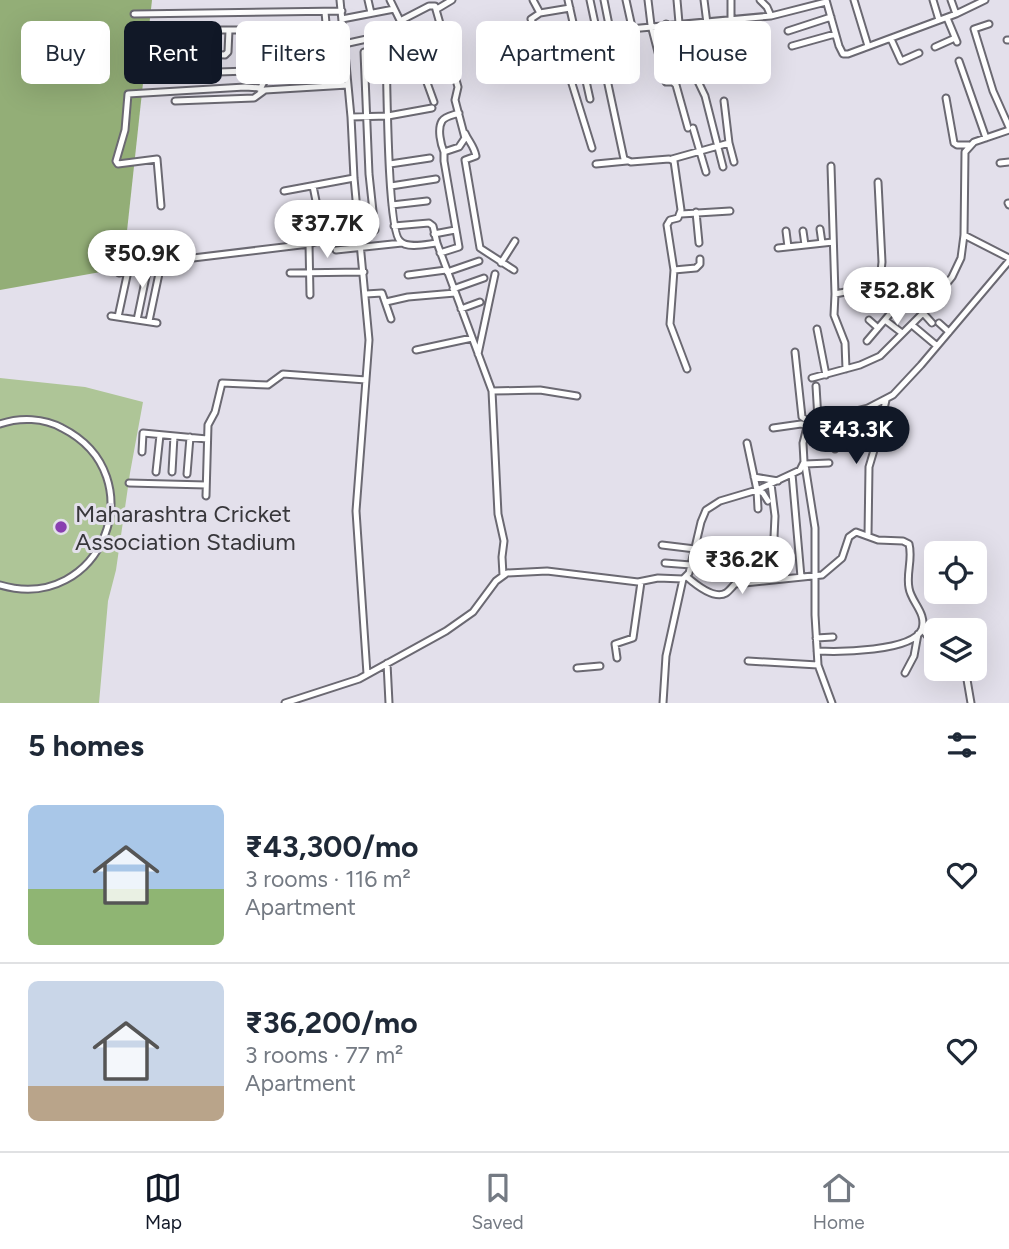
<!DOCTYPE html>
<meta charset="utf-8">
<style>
:root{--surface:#fff;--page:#f2f2f3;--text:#1f2937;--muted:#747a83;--line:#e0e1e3;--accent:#111827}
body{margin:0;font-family:Figtree,sans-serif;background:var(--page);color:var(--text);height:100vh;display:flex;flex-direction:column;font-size:26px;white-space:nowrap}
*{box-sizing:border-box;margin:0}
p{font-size:23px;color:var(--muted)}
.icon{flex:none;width:38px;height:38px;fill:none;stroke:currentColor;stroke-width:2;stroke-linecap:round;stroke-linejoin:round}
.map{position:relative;height:703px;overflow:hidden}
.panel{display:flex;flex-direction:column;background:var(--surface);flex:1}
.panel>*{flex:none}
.guide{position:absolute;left:21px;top:21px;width:968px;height:63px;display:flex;gap:14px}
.tools{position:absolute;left:924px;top:541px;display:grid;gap:14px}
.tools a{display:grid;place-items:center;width:63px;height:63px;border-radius:10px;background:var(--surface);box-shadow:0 7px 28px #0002;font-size:35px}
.price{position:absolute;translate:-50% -60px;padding:0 16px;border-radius:24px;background:#fff;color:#222;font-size:23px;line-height:46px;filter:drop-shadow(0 2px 4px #0008)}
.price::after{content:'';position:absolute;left:50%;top:42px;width:21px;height:16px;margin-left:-10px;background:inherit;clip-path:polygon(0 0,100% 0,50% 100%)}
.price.on{background:var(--accent);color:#fff}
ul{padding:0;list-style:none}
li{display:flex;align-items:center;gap:21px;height:175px;padding:0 28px}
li+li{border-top:2px solid var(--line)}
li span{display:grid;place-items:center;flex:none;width:196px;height:140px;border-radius:10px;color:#555}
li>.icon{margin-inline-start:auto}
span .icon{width:84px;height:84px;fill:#fffc;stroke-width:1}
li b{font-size:30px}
h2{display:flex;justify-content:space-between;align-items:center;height:84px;padding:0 28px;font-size:30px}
.tag{padding:0 24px;border-radius:10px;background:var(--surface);box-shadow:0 7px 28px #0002;font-size:24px;line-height:63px}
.tag.on{background:var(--accent);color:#fff}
.dock{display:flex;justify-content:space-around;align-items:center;height:98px;border-top:2px solid var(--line);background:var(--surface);font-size:19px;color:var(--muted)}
.dock a{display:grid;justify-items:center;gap:4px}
.dock .on{color:var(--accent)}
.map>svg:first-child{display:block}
</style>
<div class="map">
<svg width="1009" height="703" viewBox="0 0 1009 703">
<rect width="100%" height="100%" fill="#e3e0eb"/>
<path fill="#aec597" d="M0,378l85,9 58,15 -13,71 -14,97 -8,31 -9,102h-99z"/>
<path fill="#93ae77" d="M0,0h152l-29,268 -123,22z"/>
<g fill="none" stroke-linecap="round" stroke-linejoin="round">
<defs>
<path id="minor" d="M340,0l11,117 3,61 15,162 -13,171 11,163
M368,0l3,13
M390,0l27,55 17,47
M533,0l7,13 30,-5
M568,0l22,99
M590,0l34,159 7,3 38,-3 5,2 7,49 -3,8 -8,2 -3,5 7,45 -4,54 17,45
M604,0l6,30
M626,0l6,27
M648,0l3,25 14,54 1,3h7l3,3 12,43
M677,0l2,23 15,50 11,23 18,71
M704,0l6,47
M731,0v19
M760,0l7,7 4,9
M826,0l13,46 4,8h5l108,-40 29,-14
M854,0l14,46
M933,0l6,20
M951,0l5,14
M437,9l15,-9
M540,13l-9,6 12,32
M134,14l208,-3
M947,18l10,24
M342,19l52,-10
M400,21l29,-15h6l23,81 -3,13 10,38 -6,9 -15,5v9l15,86 -19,6
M666,24l13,45
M989,24l-15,5 19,62 16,36
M144,30h183
M574,30l-18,2 36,116
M788,31l43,-14
M597,32l174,-16 55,-14
M891,39l10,22 18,-8
M1007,40h2
M344,44l41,-9
M792,46l43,-12
M386,47c1,27 1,183 14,194 7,8 27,3 37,2
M686,47l52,-3
M935,47l20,-9
M145,51l80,4 3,-3 1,-22
M364,52l5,122 6,56
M328,60l5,14
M959,61l27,77
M165,73l2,-43
M157,74l119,-4
M260,90c10,-30 44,-20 67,-28l2,-5 -4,-45
M946,98l8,45 3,2h12
M175,101l79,-3 11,-8 83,-5
M351,117l37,-1 44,-8
M693,128l13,44
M465,133c4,9 9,13 11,23l-11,4 15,88 34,22
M729,143l5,19
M444,152c-3,-7 -7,-23 -2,-31 3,-5 12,-6 17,-8
M672,159l57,-16 -5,-42
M1000,163l9,-1
M390,164l40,-6
M596,164l31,-3
M831,166l4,128 -1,21 11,28 1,26
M313,186l5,25
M391,186l45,-7
M284,191l70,-13
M1008,203l1,2
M392,205l35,-4
M161,206l-4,-47 -39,5 -2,-3 9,-31 3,-36 117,-7 15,1
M696,212l3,31
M681,214l49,-3
M288,217l68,-13
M394,226l35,-3 4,3 4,17 55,148 6,123 6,27 -2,16 1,18
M820,229l2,14
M786,231l2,16
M803,231l2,14
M434,234l21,-4
M964,235l45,23
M289,238l70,-11
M309,244l1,51
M778,248l55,-6
M336,250l66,-7
M501,263l14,-22
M674,270l22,-2 4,-4v-5
M447,272l32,-11
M119,273l74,-15 116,-14 9,-3 5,-9
M290,273l74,-1
M408,275l38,-5
M453,289l31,-11
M366,294l16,-1 9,26
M835,294l31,-6 14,-7 2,-19 -4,-80
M386,302l22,-5 47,-4
M461,309l19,-7
M923,313l9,10
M111,316l46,7
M118,317l10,-46
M137,320l11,-53
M869,320l9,8
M885,320l17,13
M149,321l12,-57
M939,323l10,9
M912,325l25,21
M817,329l9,46
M867,341l39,-46
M416,350l56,-12
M795,352l7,65 9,6
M478,354l17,-80
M812,378l48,-13 20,-9 43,-43 29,-36 9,-19 3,-23 1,-83 9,-10 35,-12
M816,386l2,33
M492,391l48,-1 37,6
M0,424c20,-7 44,-6 62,4 95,48 39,187 -62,157
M773,428l28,-4 7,2
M747,443l10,47 1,19
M835,449v-34
M142,452l1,-19 64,6
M805,464l24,-1
M805,465l10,63v87l3,50 14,38
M156,472l4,-37
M172,472l2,-36
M187,474l3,-37
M792,474l9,103
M754,477l24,4
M129,483l77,2
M771,484l4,32 -3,64
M757,490l6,3 5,8
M206,496l2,-71 7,-13 7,-29 46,2 15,-11 83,6
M868,536l1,-69 8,-27 9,-40
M662,545l33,4h46
M665,563l26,2
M687,577c8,7 27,23 39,16 3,-2 6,-6 9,-9l87,-9 20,-17 7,-21 7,-5 22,8 25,1 6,3c4,15 -3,29 0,44 2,14 18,25 13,41 -9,23 -85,23 -105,22
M922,629l14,18
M816,638l17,-1
M617,658l-2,-14 18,-6 8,-56
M748,661l70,4
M387,663l2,40
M577,668l23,-2
M965,668l6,35
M905,673l9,-17 4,-22
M285,703l74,-24 87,-48 27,-19 23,-31 11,-8 40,-2 91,11 20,-4 25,1 6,-6 12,-51 5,-12 14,-9 37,-11 43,-20 4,-8 -1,-19 3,-12 8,-10 54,-13 25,-13 28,-30 88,-104
M663,703l3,-47 17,-77"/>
</defs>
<use href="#minor" stroke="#6b6972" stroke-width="9"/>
<use href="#minor" stroke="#fff" stroke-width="5"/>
</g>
<circle fill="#893fb0" stroke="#e3e0eb" stroke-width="2.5" cx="61" cy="527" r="7"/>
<g text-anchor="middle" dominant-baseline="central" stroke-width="6" stroke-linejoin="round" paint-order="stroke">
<g font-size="24" fill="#38373b" stroke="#e3e0eb" text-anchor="start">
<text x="75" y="513">Maharashtra Cricket<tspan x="75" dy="28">Association Stadium</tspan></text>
</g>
</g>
</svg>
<div class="tools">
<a><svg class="icon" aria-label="locate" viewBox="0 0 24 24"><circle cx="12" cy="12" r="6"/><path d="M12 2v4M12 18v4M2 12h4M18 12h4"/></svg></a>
<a><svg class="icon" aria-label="layers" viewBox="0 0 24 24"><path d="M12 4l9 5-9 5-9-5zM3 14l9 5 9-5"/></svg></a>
</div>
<b class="price" style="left:327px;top:260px">₹37.7K</b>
<b class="price" style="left:142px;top:290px">₹50.9K</b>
<b class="price" style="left:897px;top:327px">₹52.8K</b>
<b class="price on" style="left:856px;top:466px">₹43.3K</b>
<b class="price" style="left:742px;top:596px">₹36.2K</b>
<div class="guide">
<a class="tag">Buy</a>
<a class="tag on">Rent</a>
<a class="tag">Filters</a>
<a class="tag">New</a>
<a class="tag">Apartment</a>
<a class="tag">House</a>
</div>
</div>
<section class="panel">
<h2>5 homes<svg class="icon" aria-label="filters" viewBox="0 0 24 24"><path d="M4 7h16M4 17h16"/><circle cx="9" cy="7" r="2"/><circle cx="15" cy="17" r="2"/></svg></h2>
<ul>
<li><span style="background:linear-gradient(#a9c7e8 60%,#8fb573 0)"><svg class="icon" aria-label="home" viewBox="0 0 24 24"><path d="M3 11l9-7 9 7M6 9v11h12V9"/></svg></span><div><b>₹43,300/mo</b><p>3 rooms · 116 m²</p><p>Apartment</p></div><svg class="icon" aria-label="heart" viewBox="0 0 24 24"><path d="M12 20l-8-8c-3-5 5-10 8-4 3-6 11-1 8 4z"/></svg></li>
<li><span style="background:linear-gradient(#c9d6e8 75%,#b9a48a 0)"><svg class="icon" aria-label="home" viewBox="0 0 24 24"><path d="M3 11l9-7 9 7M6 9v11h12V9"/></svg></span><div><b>₹36,200/mo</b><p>3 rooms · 77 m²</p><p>Apartment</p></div><svg class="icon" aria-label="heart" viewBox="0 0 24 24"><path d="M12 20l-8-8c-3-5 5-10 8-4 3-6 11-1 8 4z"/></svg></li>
</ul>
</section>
<nav class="dock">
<a class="on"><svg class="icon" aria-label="map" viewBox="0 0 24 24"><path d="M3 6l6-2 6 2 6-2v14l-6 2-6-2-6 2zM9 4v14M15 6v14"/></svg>Map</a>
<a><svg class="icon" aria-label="saved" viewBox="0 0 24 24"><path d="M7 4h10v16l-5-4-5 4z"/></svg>Saved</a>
<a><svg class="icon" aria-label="home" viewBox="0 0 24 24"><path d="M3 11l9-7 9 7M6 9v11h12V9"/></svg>Home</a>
</nav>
